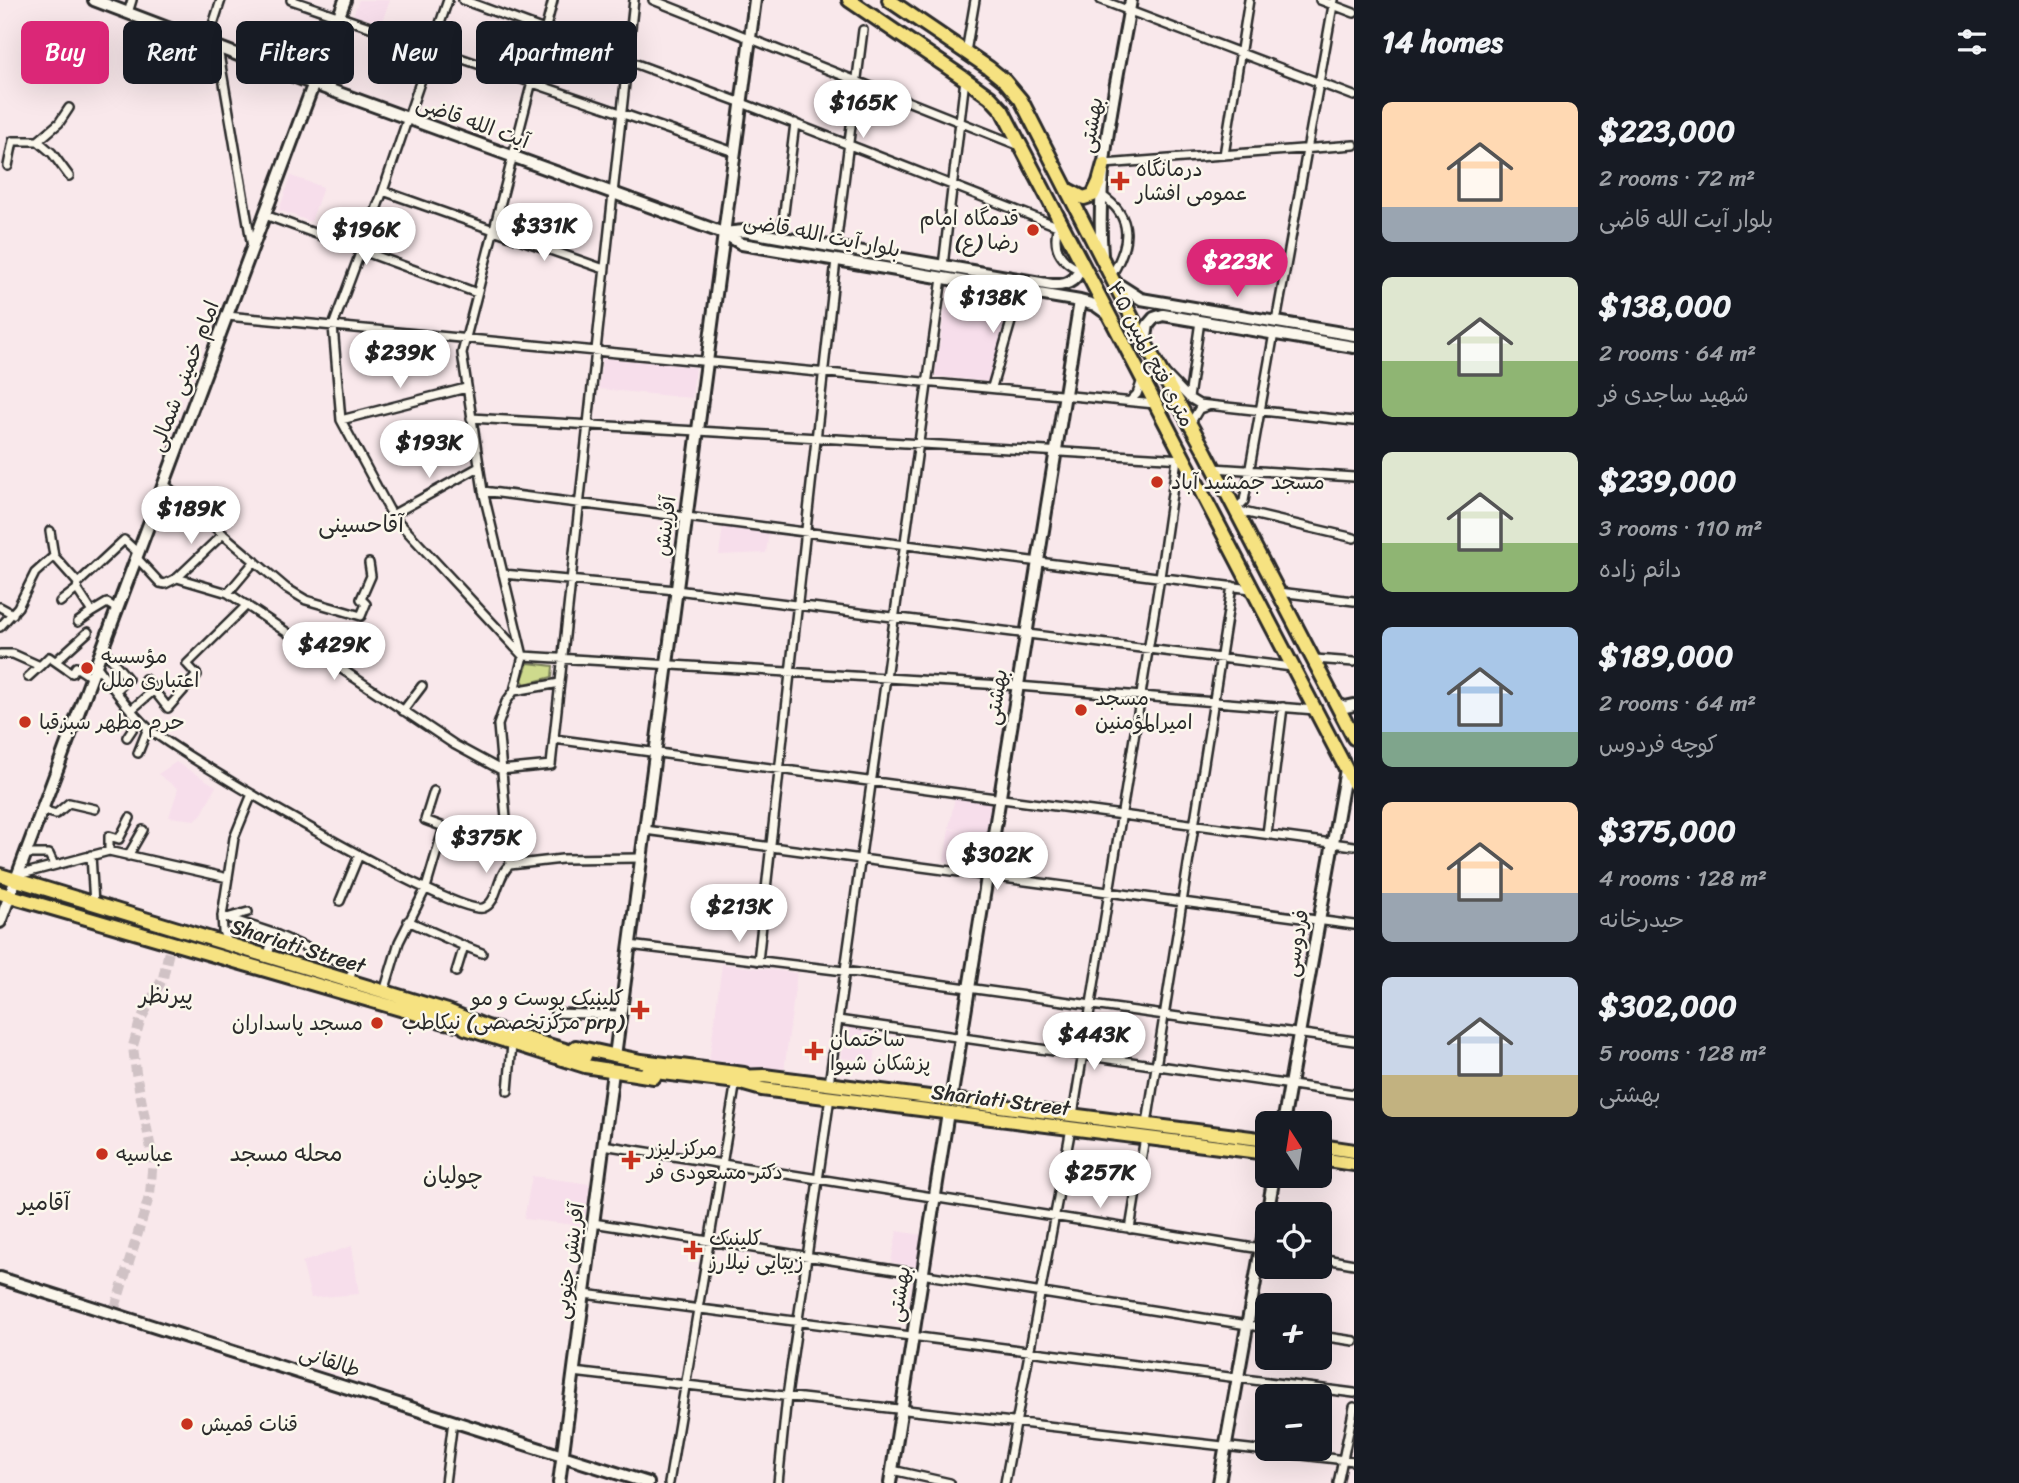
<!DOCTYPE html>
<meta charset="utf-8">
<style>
:root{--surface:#171b24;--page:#242831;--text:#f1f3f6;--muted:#9ea1a6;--accent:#db2777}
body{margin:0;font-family:Sriracha,"Playpen Sans Arabic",sans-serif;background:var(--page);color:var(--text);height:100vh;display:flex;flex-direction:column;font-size:26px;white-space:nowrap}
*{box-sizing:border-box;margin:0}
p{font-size:23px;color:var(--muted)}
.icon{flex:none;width:38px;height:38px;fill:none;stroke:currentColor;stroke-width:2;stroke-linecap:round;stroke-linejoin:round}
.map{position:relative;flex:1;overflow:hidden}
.drawer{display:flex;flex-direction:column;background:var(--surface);width:665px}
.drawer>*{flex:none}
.top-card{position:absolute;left:21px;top:21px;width:665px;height:63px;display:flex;gap:14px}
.needle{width:46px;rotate:348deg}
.tools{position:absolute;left:1255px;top:1111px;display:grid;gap:14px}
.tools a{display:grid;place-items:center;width:77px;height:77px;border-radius:10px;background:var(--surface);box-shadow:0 7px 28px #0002;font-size:35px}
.price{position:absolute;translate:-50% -60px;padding:0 16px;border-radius:24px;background:#fff;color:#222;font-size:23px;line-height:46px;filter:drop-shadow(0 2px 4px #0008)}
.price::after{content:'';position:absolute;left:50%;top:42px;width:21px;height:16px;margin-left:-10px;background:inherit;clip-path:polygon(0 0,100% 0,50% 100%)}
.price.on{background:var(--accent);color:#fff}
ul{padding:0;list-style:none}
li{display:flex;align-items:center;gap:21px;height:175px;padding:0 28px}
li span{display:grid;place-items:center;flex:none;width:196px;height:140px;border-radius:10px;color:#555}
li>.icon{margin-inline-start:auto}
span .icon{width:84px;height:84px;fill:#fffc;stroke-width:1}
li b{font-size:30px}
h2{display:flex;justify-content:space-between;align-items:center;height:84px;padding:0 28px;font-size:30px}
.tag{padding:0 24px;border-radius:10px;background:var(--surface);box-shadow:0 7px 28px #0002;font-size:24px;line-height:63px}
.tag.on{background:var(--accent);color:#fff}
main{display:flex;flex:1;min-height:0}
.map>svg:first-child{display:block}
</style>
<main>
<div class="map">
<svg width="1354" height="1483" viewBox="0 0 1354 1483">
<rect width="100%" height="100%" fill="#f9e8eb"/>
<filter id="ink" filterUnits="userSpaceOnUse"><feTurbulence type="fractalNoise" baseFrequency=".0143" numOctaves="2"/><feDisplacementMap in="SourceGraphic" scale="14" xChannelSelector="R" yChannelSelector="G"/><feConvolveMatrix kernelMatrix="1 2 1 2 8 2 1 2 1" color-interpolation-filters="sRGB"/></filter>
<g filter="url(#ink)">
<path fill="#f7deeb" d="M359,0h31l-9,24 -28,-9z
M291,176l32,11 -12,35 -32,-12z
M945,308l65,8 -19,66 -56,-6z
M602,358l93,9 -3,31 -93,-9z
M723,526l46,6 -3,21 -47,2z
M176,762l40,24 -14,28 -7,6 -26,-3 9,-28 -20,-15z
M955,796l37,6 -11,65 -37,-6 5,-32 15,2 -15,-3z
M722,964l75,9 -13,99 -75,-10z
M846,1027l32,4 -4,31 -33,-4z
M532,1176l58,8 -6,42 -60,-7z
M897,1231l25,4 -5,32 -26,-5z
M352,1246l7,48 -48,4 -9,-36z"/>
<path fill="#ceda8d" stroke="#7c825c" stroke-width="2" d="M528,663l25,3 -1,11 -27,7 -3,-4z"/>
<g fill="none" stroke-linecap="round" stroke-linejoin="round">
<path stroke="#d0c2c5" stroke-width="10" stroke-dasharray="10 5" stroke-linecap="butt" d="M115,1308l35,-114 3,-35 -17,-86 -3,-27 7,-25 23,-43 8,-36"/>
<path stroke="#d0c2c5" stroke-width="12" stroke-dasharray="12 6" stroke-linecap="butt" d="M0,882l47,14
M585,1056l62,12"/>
<defs>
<path id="street" d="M291,0l443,152
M448,0l-65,191 -50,135 8,94 51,95 131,141 495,30 297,24
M463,0l279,103 315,123
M653,0l367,146
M1101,0l253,96
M1320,0l34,13
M128,13l4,-13
M207,43l14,-43
M218,48l34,199
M966,52l9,-52
M38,141l21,-18 10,-15
M1224,155l25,-155
M1104,164l250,-19
M8,166l5,-25h25l14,12 17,23
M383,191l221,78
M1101,195c34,22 29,50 10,81
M265,215l212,78
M1058,224c-6,23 1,37 22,46
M781,237l14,-114
M836,246l27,-216
M943,266l22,-187
M227,316l928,88
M1276,322l58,-322
M1165,373l24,25 10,6 155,17
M992,387l28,-96
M1189,398l11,-77
M1131,400l6,-6 5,-14
M471,418l713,41
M341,420l125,-32
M1190,424l9,-15 9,-3
M1213,468l141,9
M164,484l122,104 20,12 55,16 5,-12 -5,-5 10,-23 -2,-13
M483,491l768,98
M1233,505l6,1 5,-5 30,-168
M1235,510l119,28
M392,515l87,-48
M54,556l24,27 -1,6 15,23 15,-9 10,6
M136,557l24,26 5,1 12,-6 51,15 227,152 46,25 50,-5 83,-765
M503,574l173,16 616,77
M177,578l46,-44
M78,583l46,-43 14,13
M1279,592l75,9
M228,593l27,-32
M60,602l17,-13
M0,607l13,7
M78,622l14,-10
M0,627l18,-20 17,-34 19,-17 -4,-25
M102,648l26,31 -12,12
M0,654h13l27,12 -12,11
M1315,659l39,3
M56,661l32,-29
M96,665c16,21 31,44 51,62 32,28 306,189 336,181 16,-5 13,-33 27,-43l52,-6 79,-1
M40,666l9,-9 23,16 4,-6 15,10
M145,679l23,29 29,-33 -10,-11 60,-59
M514,691l46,-8
M131,710l23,-20
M403,711l19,-25
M127,737l12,-18
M554,739l800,107
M138,753l10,-25
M41,810l15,4 13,-11 26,6
M645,830l709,95
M1267,834l16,-127
M109,851v-15l10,3 11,-21
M25,854h24l5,11
M91,855l3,49
M128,856l15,-26
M510,865l-12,-140 8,-23 8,-11 9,-35 -40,-165 -21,-138 91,-353
M18,875l91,-24 119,27
M340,901l19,-46
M222,916l51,17 80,35 -4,13
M230,917l18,-5
M408,921l56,25
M229,945l-6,-14 -1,-15 12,-78 18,-44
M629,945l215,26 510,70
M268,957l5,-24
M758,961l78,-701
M456,972l8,-26 18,7
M384,992l15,-50 27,-54 18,-61 -19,-7 9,-29
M555,1013l65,2
M838,1020l516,74
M829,1084l113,-806
M508,1091l4,-47
M1073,1115l87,-538 17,-118
M1147,1124l85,-538
M603,1145l664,105
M593,1223l674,105
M1130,1229l15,-92
M1320,1258l34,6
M584,1294l770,99
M1320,1336l34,5
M573,1372l781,89
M892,1470l58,13
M445,1483l8,-62
M669,1483l66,-396
M778,1483l9,-87 43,-299
M1005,1483l66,-355
M1338,1483l16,-76"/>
<path id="secondary" d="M94,0l220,84 409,149 19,11 338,57 15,4 14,10
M723,233l21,-2 308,54c17,1 28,-6 29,-24
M1102,255c-7,-85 15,-171 29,-255
M1116,283l25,16 213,36
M1145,343l3,-18 6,-7 9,-3 191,32
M1338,704l7,3 9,-2
M0,922l345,-922
M615,1056l140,-1056
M951,1100l129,-799
M1283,1124l63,-355
M0,1278l648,205
M559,1483l54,-411
M890,1483l58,-371
M1219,1483l55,-307"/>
<path id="primary" d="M849,0l116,79 25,18 12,13 352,674
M889,0l100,68 16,13 16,19 124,243 61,110 148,285
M1068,190l16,8 9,-3 6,-13 5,-18
M0,875l448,136 39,16 98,29
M0,893l445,129 28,5
M465,1028l120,38 69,11
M576,1047l65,14 103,13
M647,1071l90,11 25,7 505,64
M735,1077l29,-1 503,64
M1320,1146l34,5
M1320,1159l34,5"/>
</defs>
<use href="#street" stroke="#2b2b2b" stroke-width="12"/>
<use href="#secondary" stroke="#2b2b2b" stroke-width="16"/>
<use href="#primary" stroke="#2b2b2b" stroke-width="18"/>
<use href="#street" stroke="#fbf7ec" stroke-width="7"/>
<use href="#secondary" stroke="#fbf7ec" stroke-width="10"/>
<use href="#primary" stroke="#f6e281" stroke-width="12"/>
</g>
</g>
<g fill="#c8321e" stroke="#fbf7ec" stroke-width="2.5">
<path d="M1116.5 170.5h7v7h7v7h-7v7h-7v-7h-7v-7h7z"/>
<circle cx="1033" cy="230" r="7"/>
<circle cx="1157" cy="482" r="7"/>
<circle cx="87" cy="668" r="7"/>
<circle cx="1081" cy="710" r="7"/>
<circle cx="25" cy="722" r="7"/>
<path d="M636.5 999.5h7v7h7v7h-7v7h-7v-7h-7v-7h7z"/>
<circle cx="377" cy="1023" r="7"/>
<path d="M810.5 1040.5h7v7h7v7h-7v7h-7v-7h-7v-7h7z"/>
<circle cx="102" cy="1154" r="7"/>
<path d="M627.5 1149.5h7v7h7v7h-7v7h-7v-7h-7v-7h7z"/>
<path d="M689.5 1239.5h7v7h7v7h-7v7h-7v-7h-7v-7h7z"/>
<circle cx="187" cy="1424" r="7"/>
</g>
<g text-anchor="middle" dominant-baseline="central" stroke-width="5" stroke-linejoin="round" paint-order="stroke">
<g font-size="21" fill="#2b2b2b" stroke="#fbf7ec">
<text transform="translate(473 122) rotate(20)">آیت الله قاضی</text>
<text transform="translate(1091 125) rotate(-80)">بهشتی</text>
<text transform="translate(822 235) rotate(11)">بلوار آیت الله قاضی</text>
<text transform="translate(1151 354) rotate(62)">۴۵ متری فتح المبین</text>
<text transform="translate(184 376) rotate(-69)">امام خمینی شمالی</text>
<text transform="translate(665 526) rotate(-83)">آفرینش</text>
<text transform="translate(996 697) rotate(-81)">بهشتی</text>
<text transform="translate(1296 943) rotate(-80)">فردوسی</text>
<text transform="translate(298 946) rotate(17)">Shariati Street</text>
<text transform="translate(1001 1100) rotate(7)">Shariati Street</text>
<text transform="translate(569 1261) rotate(-82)">آفرینش جنوبی</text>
<text transform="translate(899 1294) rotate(-81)">بهشتی</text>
<text transform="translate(330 1361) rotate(18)">طالقانی</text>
</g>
<g font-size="21" fill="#2b2b2b" stroke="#fbf7ec" text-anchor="start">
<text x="1136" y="169">درمانگاه<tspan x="1136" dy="24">عمومی افشار</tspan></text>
<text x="1019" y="218" text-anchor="end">قدمگاه امام<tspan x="1019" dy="24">رضا (ع)</tspan></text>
<text x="1171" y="482">مسجد جمشید آباد</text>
<text x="101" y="656">مؤسسه<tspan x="101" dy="24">اعتباری ملل</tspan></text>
<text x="1095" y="698">مسجد<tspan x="1095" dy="24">امیرالمؤمنین</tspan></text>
<text x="39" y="722">حرم مطهر سبزقبا</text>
<text x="624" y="998" text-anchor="end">کلینیک پوست و مو<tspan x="624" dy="24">نیکاطب (مرکزتخصصی prp)</tspan></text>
<text x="363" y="1023" text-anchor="end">مسجد پاسداران</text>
<text x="830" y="1039">ساختمان<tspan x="830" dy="24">پزشکان شیوا</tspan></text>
<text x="647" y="1148">مرکز لیزر<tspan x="647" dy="24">دکتر مسعودی فر</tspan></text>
<text x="116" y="1154">عباسیه</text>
<text x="709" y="1238">کلینیک<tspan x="709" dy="24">زیبایی نیلارز</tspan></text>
<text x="201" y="1424">قنات قمیش</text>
</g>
<g font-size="23" fill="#2b2b2b" stroke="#fbf7ec">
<text x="361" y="524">آقاحسینی</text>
<text x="166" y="995">پیرنظر</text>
<text x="286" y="1153">محله مسجد</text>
<text x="453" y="1175">چولیان</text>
<text x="44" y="1202">آقامیر</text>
</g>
</g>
</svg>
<div class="tools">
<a><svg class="needle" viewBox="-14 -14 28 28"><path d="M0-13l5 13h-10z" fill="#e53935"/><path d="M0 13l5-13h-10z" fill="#9ea1a6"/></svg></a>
<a><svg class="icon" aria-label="locate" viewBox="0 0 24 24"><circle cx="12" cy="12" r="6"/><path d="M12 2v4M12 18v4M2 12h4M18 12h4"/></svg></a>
<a>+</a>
<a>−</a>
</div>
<b class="price" style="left:863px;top:140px">$165K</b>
<b class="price" style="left:544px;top:263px">$331K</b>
<b class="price" style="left:366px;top:267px">$196K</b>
<b class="price on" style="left:1237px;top:299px">$223K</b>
<b class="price" style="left:993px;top:335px">$138K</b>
<b class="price" style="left:400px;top:390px">$239K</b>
<b class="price" style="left:429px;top:480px">$193K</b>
<b class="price" style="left:191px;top:546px">$189K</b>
<b class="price" style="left:334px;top:682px">$429K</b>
<b class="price" style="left:486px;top:875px">$375K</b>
<b class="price" style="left:997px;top:892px">$302K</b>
<b class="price" style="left:739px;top:944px">$213K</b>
<b class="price" style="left:1094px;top:1072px">$443K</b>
<b class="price" style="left:1100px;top:1210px">$257K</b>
<div class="top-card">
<a class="tag on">Buy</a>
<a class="tag">Rent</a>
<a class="tag">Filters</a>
<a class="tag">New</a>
<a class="tag">Apartment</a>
</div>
</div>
<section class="drawer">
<h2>14 homes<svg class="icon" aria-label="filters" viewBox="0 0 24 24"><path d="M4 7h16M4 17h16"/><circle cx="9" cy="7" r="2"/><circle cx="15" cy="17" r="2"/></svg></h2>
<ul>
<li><span style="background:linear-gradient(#ffd9b3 75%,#9aa5b1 0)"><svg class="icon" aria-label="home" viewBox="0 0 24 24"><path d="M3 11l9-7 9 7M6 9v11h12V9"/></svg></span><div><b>$223,000</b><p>2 rooms · 72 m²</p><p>بلوار آیت‌ الله قاضی</p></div></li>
<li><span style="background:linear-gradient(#dfe7d0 60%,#8fb573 0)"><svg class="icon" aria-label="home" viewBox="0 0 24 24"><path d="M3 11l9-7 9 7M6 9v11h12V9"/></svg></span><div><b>$138,000</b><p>2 rooms · 64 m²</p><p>شهید ساجدی فر</p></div></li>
<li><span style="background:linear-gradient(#dfe7d0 65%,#8fb573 0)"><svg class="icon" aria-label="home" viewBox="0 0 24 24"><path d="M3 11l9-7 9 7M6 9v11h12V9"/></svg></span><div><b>$239,000</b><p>3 rooms · 110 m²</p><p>دائم زاده</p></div></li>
<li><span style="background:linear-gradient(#a9c7e8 75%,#7fa58c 0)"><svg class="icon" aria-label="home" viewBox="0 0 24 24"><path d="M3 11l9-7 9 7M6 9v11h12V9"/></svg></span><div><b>$189,000</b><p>2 rooms · 64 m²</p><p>کوچه فردوس</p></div></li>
<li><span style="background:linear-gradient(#ffd9b3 65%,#9aa5b1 0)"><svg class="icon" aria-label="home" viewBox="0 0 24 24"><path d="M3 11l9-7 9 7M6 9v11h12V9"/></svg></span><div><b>$375,000</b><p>4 rooms · 128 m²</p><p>حیدرخانه</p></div></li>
<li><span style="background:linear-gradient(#c9d6e8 70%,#c2b280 0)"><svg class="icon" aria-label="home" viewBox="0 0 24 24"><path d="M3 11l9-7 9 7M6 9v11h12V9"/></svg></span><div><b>$302,000</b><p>5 rooms · 128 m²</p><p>بهشتی</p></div></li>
</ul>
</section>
</main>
